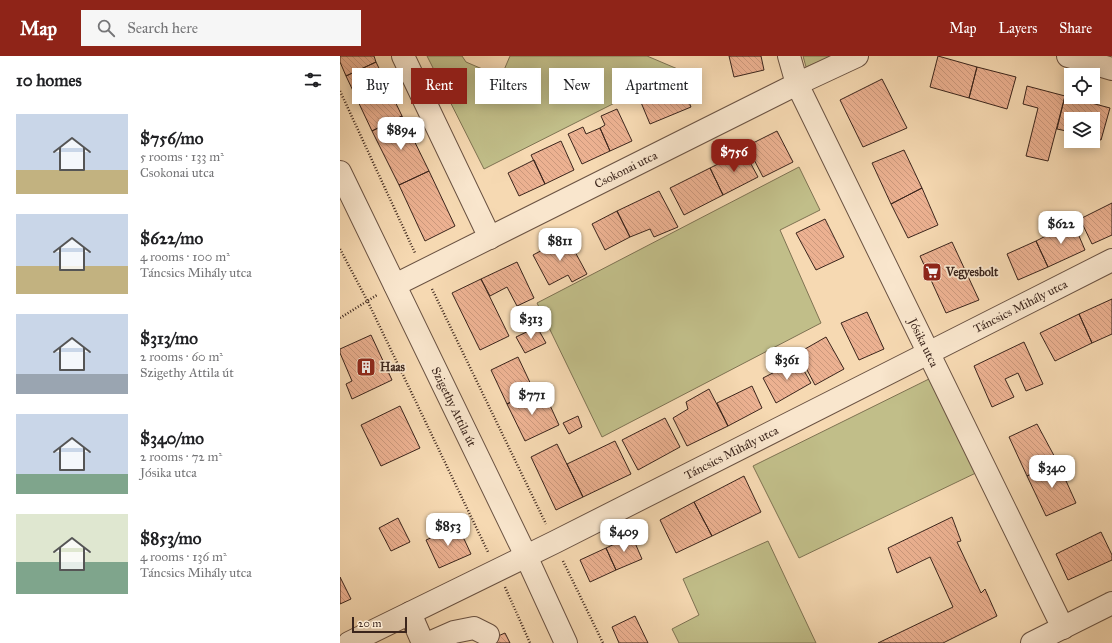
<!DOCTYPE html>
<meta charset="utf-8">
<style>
:root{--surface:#fff;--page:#f6f6f6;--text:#202124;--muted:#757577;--accent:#8f2418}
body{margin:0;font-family:"IM FELL Great Primer",serif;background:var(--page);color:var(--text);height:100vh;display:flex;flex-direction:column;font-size:15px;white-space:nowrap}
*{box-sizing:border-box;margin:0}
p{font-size:13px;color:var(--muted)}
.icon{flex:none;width:22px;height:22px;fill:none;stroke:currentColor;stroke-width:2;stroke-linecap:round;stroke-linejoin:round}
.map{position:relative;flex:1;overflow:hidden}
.sheet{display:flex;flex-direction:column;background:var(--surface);width:340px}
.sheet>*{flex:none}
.hud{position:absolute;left:12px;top:12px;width:380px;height:36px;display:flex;gap:8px}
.fabs{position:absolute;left:724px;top:12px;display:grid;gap:8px}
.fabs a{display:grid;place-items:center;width:36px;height:36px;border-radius:0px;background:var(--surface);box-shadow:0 2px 10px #0003;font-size:20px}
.scale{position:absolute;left:12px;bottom:10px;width:55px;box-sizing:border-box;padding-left:4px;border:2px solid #3b251c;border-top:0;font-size:11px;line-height:14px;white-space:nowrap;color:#3b251c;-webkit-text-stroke:3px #f9e6cd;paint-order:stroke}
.price{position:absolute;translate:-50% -34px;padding:0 9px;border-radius:8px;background:#fff;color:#222;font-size:13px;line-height:26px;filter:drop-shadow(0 1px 2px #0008)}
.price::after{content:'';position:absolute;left:50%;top:24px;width:12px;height:9px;margin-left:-6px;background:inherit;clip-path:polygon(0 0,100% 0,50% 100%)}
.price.active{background:var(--accent);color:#fff}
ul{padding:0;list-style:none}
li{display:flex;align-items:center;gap:12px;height:100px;padding:0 16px}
li span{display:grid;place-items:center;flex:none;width:112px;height:80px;border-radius:0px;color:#555}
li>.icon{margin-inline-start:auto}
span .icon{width:48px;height:48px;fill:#fffc;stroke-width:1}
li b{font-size:17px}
h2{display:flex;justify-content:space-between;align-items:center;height:48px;padding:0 16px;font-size:17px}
.chip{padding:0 14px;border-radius:0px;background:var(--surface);box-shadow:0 2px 10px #0003;font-size:14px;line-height:36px}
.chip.active{background:var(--accent);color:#fff}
header{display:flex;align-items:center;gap:24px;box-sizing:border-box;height:56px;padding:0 20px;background:var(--accent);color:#fff}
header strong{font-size:19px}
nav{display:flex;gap:22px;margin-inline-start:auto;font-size:14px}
.search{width:280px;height:36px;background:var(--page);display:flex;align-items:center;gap:10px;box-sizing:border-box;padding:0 14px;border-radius:0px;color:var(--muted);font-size:15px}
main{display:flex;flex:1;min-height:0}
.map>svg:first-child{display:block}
</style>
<header>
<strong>Map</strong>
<div class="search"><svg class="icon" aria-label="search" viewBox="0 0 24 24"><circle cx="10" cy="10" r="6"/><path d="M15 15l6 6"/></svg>Search here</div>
<nav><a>Map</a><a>Layers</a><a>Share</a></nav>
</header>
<main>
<section class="sheet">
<h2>10 homes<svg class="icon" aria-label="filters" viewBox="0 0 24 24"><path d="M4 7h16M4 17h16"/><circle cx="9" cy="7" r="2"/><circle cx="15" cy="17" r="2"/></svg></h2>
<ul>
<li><span style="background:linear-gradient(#c9d6e8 70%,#c2b280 0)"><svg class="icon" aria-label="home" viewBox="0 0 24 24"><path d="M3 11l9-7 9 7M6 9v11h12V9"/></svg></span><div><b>$756/mo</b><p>5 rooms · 133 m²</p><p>Csokonai utca</p></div></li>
<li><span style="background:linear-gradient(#c9d6e8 65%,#c2b280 0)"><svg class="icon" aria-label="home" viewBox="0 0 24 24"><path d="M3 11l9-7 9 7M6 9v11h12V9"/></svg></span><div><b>$622/mo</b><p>4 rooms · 100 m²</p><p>Táncsics Mihály utca</p></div></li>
<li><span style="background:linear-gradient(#c9d6e8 75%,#9aa5b1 0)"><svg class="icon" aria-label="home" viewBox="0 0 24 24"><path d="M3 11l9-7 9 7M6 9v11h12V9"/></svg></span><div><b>$313/mo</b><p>2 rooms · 60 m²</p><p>Szigethy Attila út</p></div></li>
<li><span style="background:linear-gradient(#c9d6e8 75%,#7fa58c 0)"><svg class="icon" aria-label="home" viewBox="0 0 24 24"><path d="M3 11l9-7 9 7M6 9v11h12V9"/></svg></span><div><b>$340/mo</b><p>2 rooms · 72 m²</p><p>Jósika utca</p></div></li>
<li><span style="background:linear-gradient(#dfe7d0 60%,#7fa58c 0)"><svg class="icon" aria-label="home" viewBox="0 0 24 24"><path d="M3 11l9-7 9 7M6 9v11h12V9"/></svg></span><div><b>$853/mo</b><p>4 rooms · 136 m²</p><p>Táncsics Mihály utca</p></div></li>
</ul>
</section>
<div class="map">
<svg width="772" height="587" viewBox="0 0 772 587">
<defs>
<pattern id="building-back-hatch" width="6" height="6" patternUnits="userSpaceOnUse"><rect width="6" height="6" fill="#ecb191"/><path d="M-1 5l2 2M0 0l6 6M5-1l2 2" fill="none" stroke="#cb987c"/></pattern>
</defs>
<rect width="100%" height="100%" fill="#f6d9b2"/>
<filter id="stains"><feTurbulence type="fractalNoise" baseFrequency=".005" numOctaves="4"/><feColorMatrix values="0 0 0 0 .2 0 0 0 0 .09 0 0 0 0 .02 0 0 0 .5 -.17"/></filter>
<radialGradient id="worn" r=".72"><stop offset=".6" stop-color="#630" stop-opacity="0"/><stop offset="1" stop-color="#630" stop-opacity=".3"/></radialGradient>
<path fill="#c1be89" stroke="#7e7252" d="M87,0h35l4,6 35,15 9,-21h137l33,14 -196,99z
M463,0h29l-26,11z
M459,111l21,43 -40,20 41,93 -219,114 -65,-134z
M595,320l47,94 -183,88 -46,-92z
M428,485l48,102h-137l-7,-14 27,-14 -16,-36z"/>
<path fill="url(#building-back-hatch)" stroke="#3b251c" d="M0,0h34l2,6 -30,14 -6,-14z
M389,0h32l3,14 -30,7z
M598,0l39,11 -8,31 -39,-11z
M36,6l26,54 -30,15 -26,-55z
M637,11l39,10 -9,32 -38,-11z
M542,23l25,49 -44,19 -23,-47z
M341,27l10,24 -41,17 -10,-24z
M687,30l38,10 -17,65 -22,-5 12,-48 -15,-4z
M725,40l45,12 -9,32 -8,-2v-19h-22v13l-14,-3z
M277,53l15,32 -22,10 -10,-23 5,-3 -4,-9z
M62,60l27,55 -30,14 -27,-54z
M243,71l3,7 14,-6 10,23 -28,13 -14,-30z
M437,75l16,31 -30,15 -16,-31z
M221,85l13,29 -29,14 -14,-29z
M564,94l18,38 -31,16 -19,-41z
M404,95l14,26 -35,18 -13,-27z
M194,104l11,24 -26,12 -11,-23z
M370,112l13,27 -39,20 -14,-27z
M89,115l26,55 -30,15 -26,-56z
M582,132l16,37 -30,13 -17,-34z
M319,135l19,36 -24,10 -4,-8 -20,8 -13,-26z
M772,147v32l-20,9 -12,-25z
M277,155l13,26 -25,13 -13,-26z
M485,163l19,38 -28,13 -20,-37z
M733,166l12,28 -37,17 -12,-26z
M227,181l20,37 -15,8 -4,-7 -19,10 -16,-30z
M696,185l12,26 -30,13 -11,-26z
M612,186l27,58 -33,13 -26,-57z
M177,206l17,36 -17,8 -10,-19 -17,9 -9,-17z
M141,223l28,57 -29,14 -28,-57z
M772,243v35l-20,9 -13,-29z
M527,256l17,37 -25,11 -18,-37z
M739,258l13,29 -37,18 -15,-28z
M197,271l9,16 -21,10 -9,-16z
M31,279l21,45 -40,19 -6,-15 6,-3 -12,-28v-4z
M486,281l18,32 -29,16 -17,-32z
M684,286l19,42 -17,7 -8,-18 -13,6 9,18 -22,10 -18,-41z
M178,301l16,34 -27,13 -16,-34z
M458,304l13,23 -35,20 -13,-25z
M412,330l10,22 -34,18 -11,-23z
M369,333l19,37 -41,20 -14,-28 15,-9 -2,-7z
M194,335l6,13 8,-3 11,24 -34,16 -18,-37z
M60,350l20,42 -39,18 -20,-41z
M238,360l4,11 -13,7 -6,-11z
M325,362l15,29 -42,23 -16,-30z
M697,368l21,39 -31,13 -18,-39z
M275,385l16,33 -48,23 -16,-33z
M217,388l26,53 -27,13 -25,-53z
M718,407l18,40 -30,13 -19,-40z
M404,420l17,36 -49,24 -18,-34z
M354,446l18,34 -36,17 -16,-33z
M612,461l9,24 -4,1 24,51 4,-4 12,27 -54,27h-65l75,-36 -23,-50 -33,16 -9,-25z
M58,462l12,24 -19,9 -12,-23z
M118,470l13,28 -32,14 -13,-28z
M761,476l11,23v5l-44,20 -12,-26z
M292,480l10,23 -26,11 -10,-22z
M266,492l10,22 -26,12 -10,-22z
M0,521l11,22 -11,5z
M295,560l13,27h-29l-7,-16z
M165,577l5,10h-28z"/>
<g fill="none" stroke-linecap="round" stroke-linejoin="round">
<defs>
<g id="minor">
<path d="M63,0l87,182"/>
<path id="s1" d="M449,0l8,28 266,544"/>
<path d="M728,0l44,13"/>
<path id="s2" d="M0,116l186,384 40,87"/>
<path id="s3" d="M55,229l402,-201 60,-28"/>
<path d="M70,557l13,30"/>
<path id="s4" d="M9,587l206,-101 557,-282"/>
<path d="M89,587l25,-11 20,-4 14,7"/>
<path d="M692,587l80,-40"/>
</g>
</defs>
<use href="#minor" stroke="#6a5242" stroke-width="24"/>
<path stroke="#3b251c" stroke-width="2.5" stroke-dasharray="1 2" stroke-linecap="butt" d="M0,35l75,162
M0,193l27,51 121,252
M92,233l114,235
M0,262l37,-23
M223,505l40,82
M165,531l25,56"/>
<use href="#minor" stroke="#f9e6cd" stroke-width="22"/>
</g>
<defs>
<symbol id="supermarket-square" viewBox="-11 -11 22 22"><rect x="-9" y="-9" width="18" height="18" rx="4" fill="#8f2418" stroke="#f9e6cd"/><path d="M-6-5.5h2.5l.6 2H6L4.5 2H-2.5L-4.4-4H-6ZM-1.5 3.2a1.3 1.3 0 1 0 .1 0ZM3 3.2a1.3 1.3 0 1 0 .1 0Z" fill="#fff"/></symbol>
<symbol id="building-square" viewBox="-11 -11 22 22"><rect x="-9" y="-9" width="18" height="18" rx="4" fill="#8f2418" stroke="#f9e6cd"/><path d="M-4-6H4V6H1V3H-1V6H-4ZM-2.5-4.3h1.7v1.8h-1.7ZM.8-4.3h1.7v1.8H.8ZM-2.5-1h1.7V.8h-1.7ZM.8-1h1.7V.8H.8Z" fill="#fff"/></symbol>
</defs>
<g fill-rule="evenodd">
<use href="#supermarket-square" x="581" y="205" width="22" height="22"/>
<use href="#building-square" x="15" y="300" width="22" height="22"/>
</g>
<g text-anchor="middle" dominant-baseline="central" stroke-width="3.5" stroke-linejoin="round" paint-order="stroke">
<g font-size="12" fill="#3b251c" stroke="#f9e6cd">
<text stroke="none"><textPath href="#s3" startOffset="258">Csokonai utca</textPath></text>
<text stroke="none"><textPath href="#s4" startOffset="751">Táncsics Mihály utca</textPath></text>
<text stroke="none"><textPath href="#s1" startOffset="317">Jósika utca</textPath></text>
<text stroke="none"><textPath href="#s2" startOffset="261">Szigethy Attila út</textPath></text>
<text stroke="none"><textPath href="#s4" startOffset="427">Táncsics Mihály utca</textPath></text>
</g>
<g font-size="12" font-weight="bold" fill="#3b251c" stroke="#f9e6cd" text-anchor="start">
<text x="606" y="216">Vegyesbolt</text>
<text x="40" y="311">Haas</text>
</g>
</g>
<rect width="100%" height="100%" filter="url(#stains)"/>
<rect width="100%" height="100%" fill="url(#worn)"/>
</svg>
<div class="fabs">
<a><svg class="icon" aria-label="locate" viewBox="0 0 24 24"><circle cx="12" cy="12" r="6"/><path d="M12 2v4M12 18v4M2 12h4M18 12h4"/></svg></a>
<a><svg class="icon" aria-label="layers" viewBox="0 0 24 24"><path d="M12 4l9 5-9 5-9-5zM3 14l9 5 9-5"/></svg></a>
</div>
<div class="scale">20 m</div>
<b class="price" style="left:61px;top:95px">$894</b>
<b class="price active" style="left:394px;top:117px">$756</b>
<b class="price" style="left:721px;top:189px">$622</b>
<b class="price" style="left:220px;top:206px">$811</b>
<b class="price" style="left:191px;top:284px">$313</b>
<b class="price" style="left:447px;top:325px">$361</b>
<b class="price" style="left:192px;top:360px">$771</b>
<b class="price" style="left:712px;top:433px">$340</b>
<b class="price" style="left:108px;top:491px">$853</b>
<b class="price" style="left:284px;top:497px">$409</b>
<div class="hud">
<a class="chip">Buy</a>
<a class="chip active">Rent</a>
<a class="chip">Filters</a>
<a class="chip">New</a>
<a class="chip">Apartment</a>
</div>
</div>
</main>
